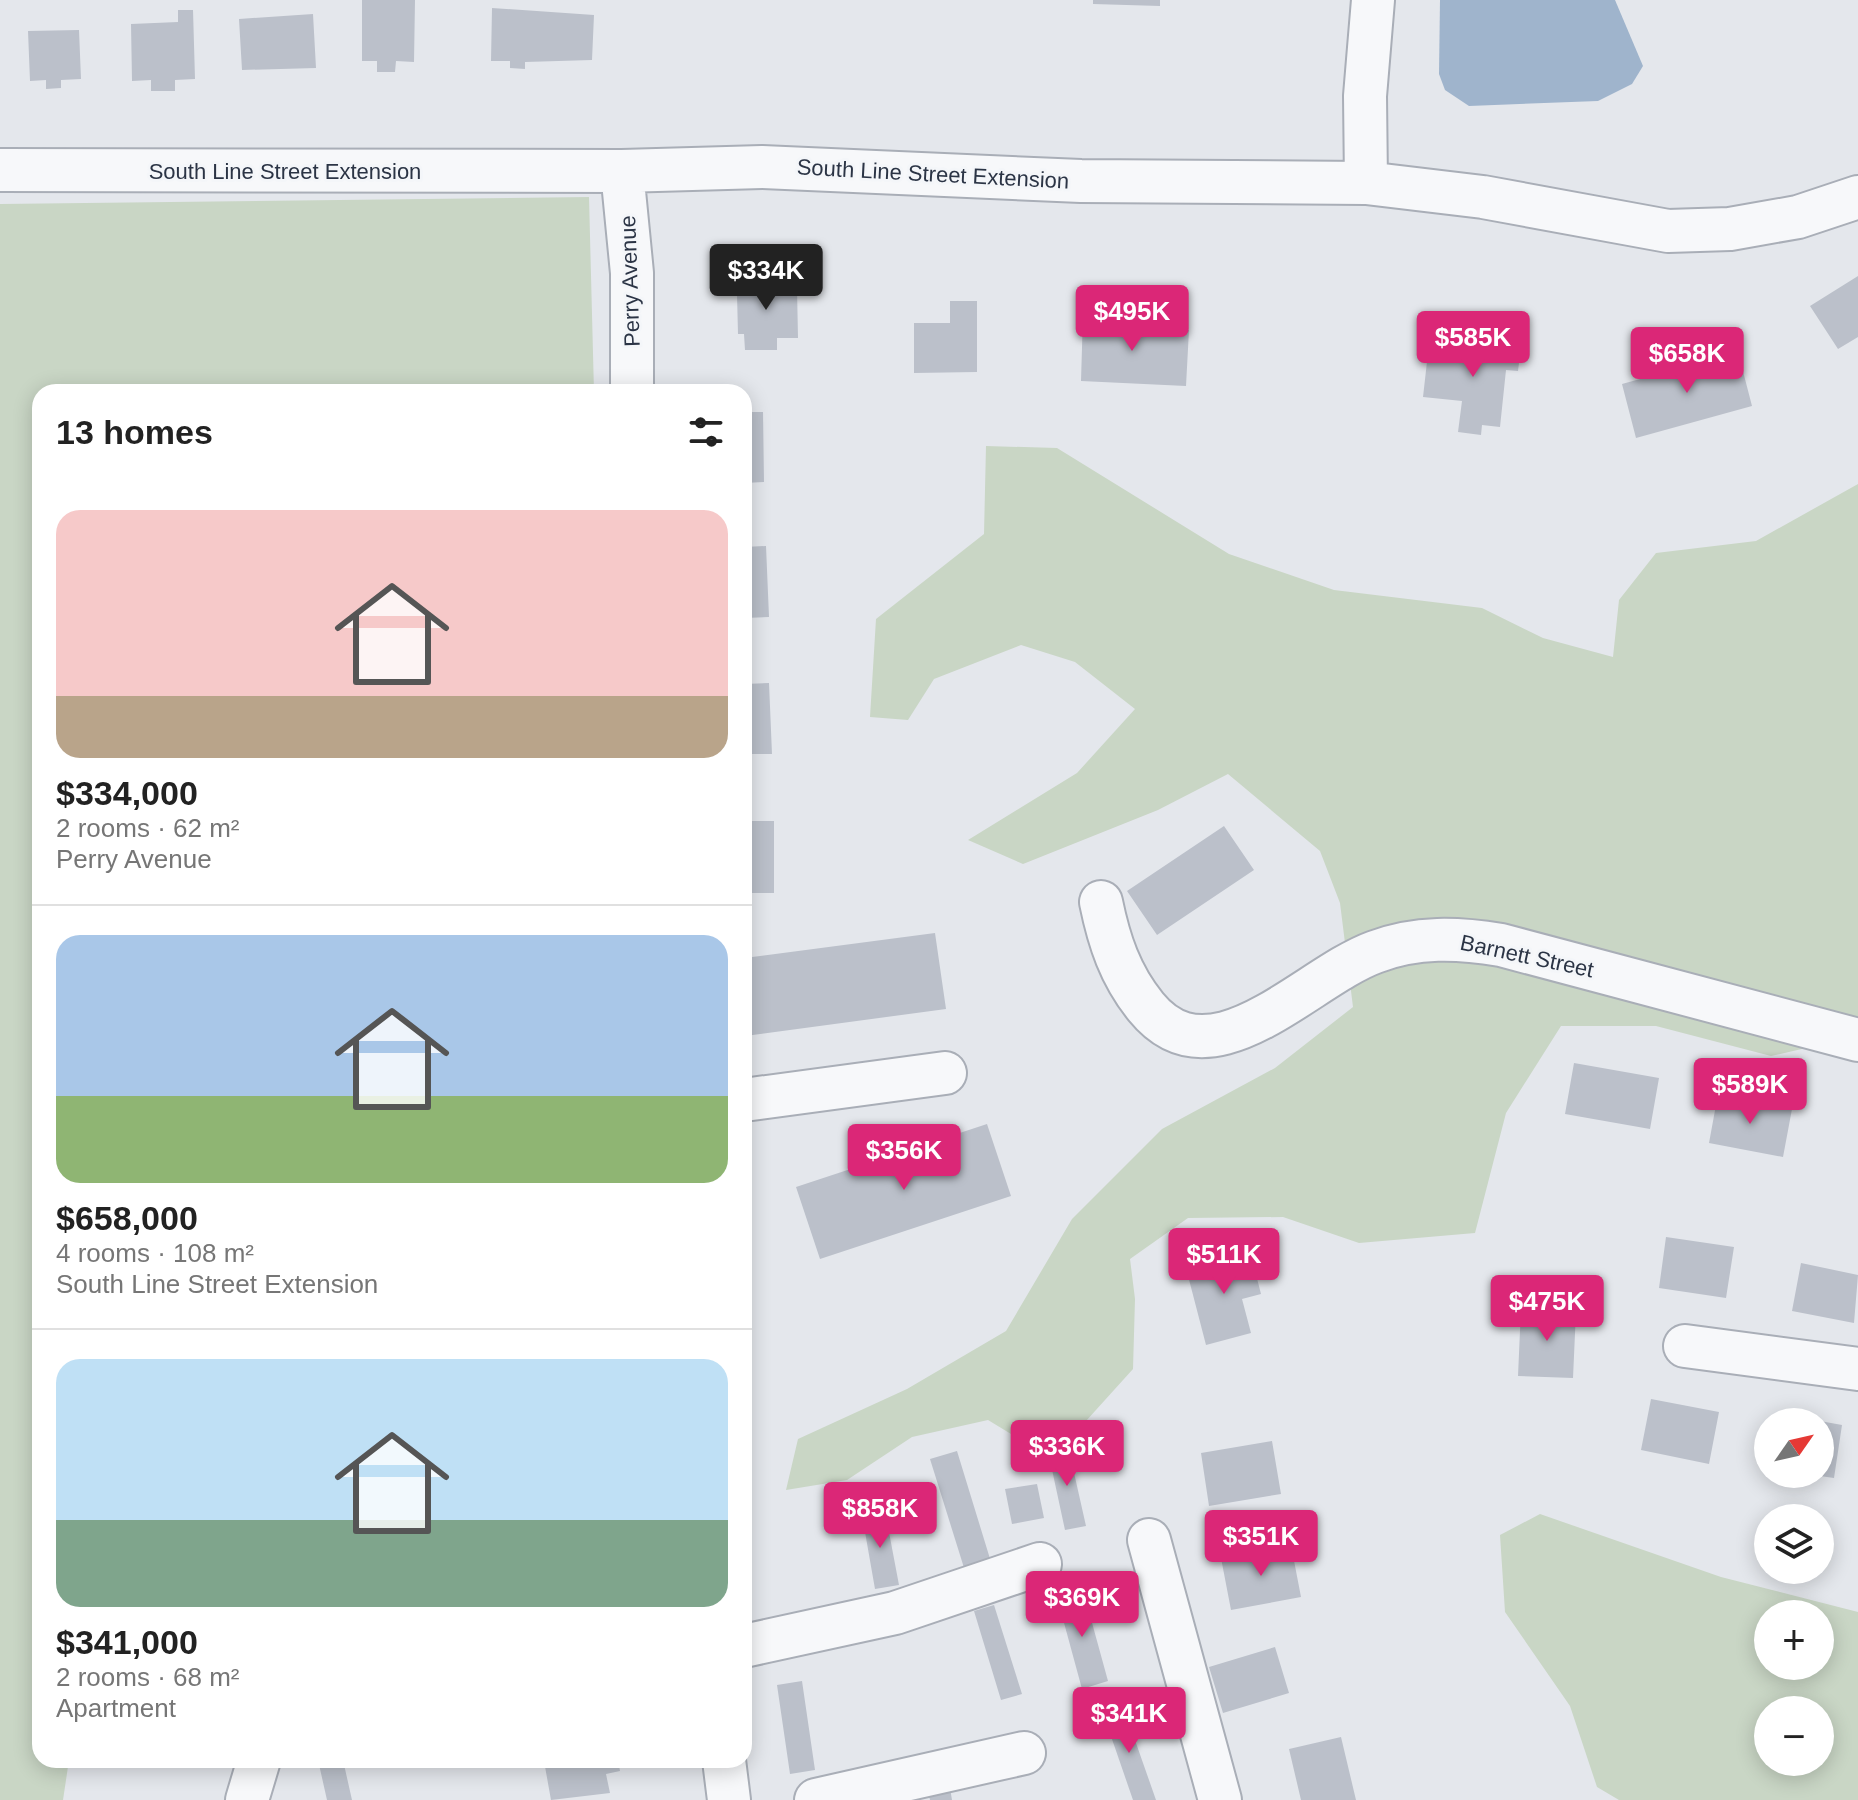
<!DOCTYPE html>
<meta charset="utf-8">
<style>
:root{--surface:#fff;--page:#f2f2f2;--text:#222;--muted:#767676;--line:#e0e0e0;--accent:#db2777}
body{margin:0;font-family:Arial,sans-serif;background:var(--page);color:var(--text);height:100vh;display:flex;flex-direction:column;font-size:30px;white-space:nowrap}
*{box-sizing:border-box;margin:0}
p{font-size:26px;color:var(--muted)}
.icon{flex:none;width:44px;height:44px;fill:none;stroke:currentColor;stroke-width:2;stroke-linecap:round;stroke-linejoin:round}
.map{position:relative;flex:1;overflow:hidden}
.details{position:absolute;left:32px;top:384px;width:720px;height:1384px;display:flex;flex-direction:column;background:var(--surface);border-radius:24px;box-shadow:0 4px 20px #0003}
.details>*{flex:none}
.needle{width:52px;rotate:56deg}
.buttons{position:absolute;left:1754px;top:1408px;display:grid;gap:16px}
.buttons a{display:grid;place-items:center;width:80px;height:80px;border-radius:50%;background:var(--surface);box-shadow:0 4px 20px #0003;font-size:40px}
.price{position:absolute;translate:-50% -68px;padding:0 18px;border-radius:8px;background:var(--accent);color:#fff;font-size:26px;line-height:52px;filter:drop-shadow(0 2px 4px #0008)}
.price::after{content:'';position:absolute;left:50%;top:48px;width:24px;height:18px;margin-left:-12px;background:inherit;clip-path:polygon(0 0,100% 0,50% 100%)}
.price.selected{background:#222;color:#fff}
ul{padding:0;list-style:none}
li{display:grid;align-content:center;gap:16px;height:424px;padding:0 24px}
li+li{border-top:2px solid var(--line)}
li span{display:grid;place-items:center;height:248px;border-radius:24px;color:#555}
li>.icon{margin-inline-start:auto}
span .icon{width:144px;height:144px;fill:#fffc;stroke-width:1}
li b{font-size:34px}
h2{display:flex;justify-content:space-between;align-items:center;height:96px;padding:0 24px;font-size:34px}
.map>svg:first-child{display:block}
</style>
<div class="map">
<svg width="1858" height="1800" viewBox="0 0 1858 1800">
<rect width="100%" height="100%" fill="#e4e7ec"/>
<path fill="#c9d6c5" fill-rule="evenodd" d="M589,197l5,195h-554v1368h29l-6,40h-63v-1596z
M986,446l71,2 172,106 105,36 148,18 61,30 70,19 6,-57 37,-47 100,-12 102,-57v552l-87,20 -115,-30h-95l-55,87 -31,120 -116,10 -76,-26 -95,1 -58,41 5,40 -2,70 -47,52 -62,21 -36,-22 -76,17 -65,43 -61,10 12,-51 109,-50 99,-58 66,-112 90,-90 113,-61 78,-61 -13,-104 -20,-52 -92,-77 -70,36 -135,54 -55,-24 109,-67 58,-64 -60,-47 -54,-17 -87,34 -26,41 -38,-3 6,-98 108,-85z
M1540,1514l181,63 137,35v188h-239l-22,-13 -27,-81 -65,-94 -5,-77zM1820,1614v52h-52v-52zM1820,1710v52h-52v-52z"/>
<path fill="#9fb4cc" d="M1440,0h175l28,66 -11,18 -34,17 -129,5 -24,-16 -6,-16z"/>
<path fill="#bbc0ca" d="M362,0h53l-1,62 -18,-1 -1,11h-18v-11h-15z
M1093,0h67v6l-67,-2z
M492,8l102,7 -2,45 -67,2v7l-15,-1v-7h-19z
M178,10h15l2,69 -20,1v11h-24v-11l-19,1 -1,-57 47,-2z
M313,14l3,54 -74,2 -3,-51z
M79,30l2,49 -20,1v8l-15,1v-9l-16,1 -2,-50z
M774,270v18h23l1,50h-21v12h-32l-1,-16h-6l-1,-40h7v-23z
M1858,276v61l-20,12 -28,-43z
M950,301h27v71l-63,1v-50h36z
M1083,314l37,1 -1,12 70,3 -3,56 -105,-5z
M1483,334l39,5 -4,32 -12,-1 -6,57 -18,-2 -1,10 -23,-3 4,-31 -39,-4 6,-53 53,6z
M1738,352l14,54 -116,32 -14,-54z
M744,412h19l1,70 -20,1z
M766,546l3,71 -25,1v-71z
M769,683l3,71h-28v-70z
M744,821h30v72h-30z
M1224,826l30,44 -97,65 -30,-44z
M935,933l11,76 -201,27 -1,-78z
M1574,1063l85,15 -9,51 -85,-15z
M1718,1094l74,15 -9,48 -74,-14z
M987,1124l24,72 -191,63 -24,-72z
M1666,1237l68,10 -8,51 -67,-10z
M1250,1251l11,43 -19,5 9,34 -45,12 -20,-77z
M1801,1263l57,12 -4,48 -62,-12z
M1521,1308l55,3 -3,67 -55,-2z
M1651,1399l68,13 -10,52 -68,-14z
M1775,1413l44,7 -1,2h-45z
M1820,1421l22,4 -8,53 -14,-2z
M1272,1441l9,53 -72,12 -8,-53z
M1068,1446l18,80 -21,4 -17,-79z
M957,1451l34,111 -26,9 -35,-112z
M1037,1484l7,34 -32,6 -7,-35z
M885,1511l14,74 -24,4 -13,-74z
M1291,1545l10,52 -70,13 -10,-52z
M1083,1590l25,91 -26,8 -25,-92z
M994,1605l28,89 -21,6 -27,-89z
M1275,1647l14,46 -66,20 -14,-46z
M802,1681l13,89 -25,4 -13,-89z
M1123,1706l33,94h-23l-30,-87z
M1341,1737l15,63h-55l-12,-51z
M318,1760h25l9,40h-25z
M618,1760l2,11 -14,3 4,19 -59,7 -7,-39z
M950,1788l2,12h-22l-2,-8z"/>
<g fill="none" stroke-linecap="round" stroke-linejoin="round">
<defs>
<path id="minor" d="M0,170l622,1 140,-4 319,14 285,2 117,14 185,34 62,-2 68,-12 60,-20
M622,171l10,102v119
M1366,183l-1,-87 8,-96
M1101,902c8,39 19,73 45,105 66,81 160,-30 229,-55 42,-16 83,-14 126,-7l357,95
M744,1100l201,-27
M1685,1346l173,23
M1149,1540l71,260
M744,1646l151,-33 145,-49
M724,1760l5,40
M247,1800l12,-40
M816,1800l208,-47"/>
</defs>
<use href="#minor" stroke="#a9aeb7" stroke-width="46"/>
<use href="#minor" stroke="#f7f8fa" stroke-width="42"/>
</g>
<g text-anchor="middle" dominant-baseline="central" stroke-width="6" stroke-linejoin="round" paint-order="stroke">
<g font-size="22" fill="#2b3445" stroke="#f4f6f9">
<text x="285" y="171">South Line Street Extension</text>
<text transform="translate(933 174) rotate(3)">South Line Street Extension</text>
<text transform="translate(630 281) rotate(-92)">Perry Avenue</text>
<text transform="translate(1527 956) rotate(12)">Barnett Street</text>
</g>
</g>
</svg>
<div class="buttons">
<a><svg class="needle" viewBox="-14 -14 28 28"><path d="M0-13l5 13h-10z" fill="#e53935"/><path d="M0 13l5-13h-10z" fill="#767676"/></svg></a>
<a><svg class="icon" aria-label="layers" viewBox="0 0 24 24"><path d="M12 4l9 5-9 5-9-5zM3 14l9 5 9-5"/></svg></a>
<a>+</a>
<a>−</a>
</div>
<b class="price selected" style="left:766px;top:312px">$334K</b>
<b class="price" style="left:1132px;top:353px">$495K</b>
<b class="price" style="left:1473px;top:379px">$585K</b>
<b class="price" style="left:1687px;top:395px">$658K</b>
<b class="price" style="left:1750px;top:1126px">$589K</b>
<b class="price" style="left:904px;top:1192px">$356K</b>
<b class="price" style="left:1224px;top:1296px">$511K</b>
<b class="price" style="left:1547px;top:1343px">$475K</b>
<b class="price" style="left:1067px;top:1488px">$336K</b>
<b class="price" style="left:880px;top:1550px">$858K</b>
<b class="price" style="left:1261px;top:1578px">$351K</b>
<b class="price" style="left:1082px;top:1639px">$369K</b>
<b class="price" style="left:1129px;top:1755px">$341K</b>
<section class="details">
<h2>13 homes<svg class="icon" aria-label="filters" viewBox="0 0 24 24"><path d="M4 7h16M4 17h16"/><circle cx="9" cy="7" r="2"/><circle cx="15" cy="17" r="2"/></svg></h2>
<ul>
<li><span style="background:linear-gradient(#f6c9c9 75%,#b9a48a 0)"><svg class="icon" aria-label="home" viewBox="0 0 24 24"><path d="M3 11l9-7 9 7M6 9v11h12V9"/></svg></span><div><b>$334,000</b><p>2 rooms · 62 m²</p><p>Perry Avenue</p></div></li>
<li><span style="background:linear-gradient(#a9c7e8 65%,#8fb573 0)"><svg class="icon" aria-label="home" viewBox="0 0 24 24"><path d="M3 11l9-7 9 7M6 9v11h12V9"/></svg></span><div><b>$658,000</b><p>4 rooms · 108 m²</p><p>South Line Street Extension</p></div></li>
<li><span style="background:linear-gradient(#bfe0f5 65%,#7fa58c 0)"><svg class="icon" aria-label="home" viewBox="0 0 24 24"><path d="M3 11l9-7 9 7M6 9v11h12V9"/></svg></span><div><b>$341,000</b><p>2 rooms · 68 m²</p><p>Apartment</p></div></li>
</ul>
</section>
</div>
